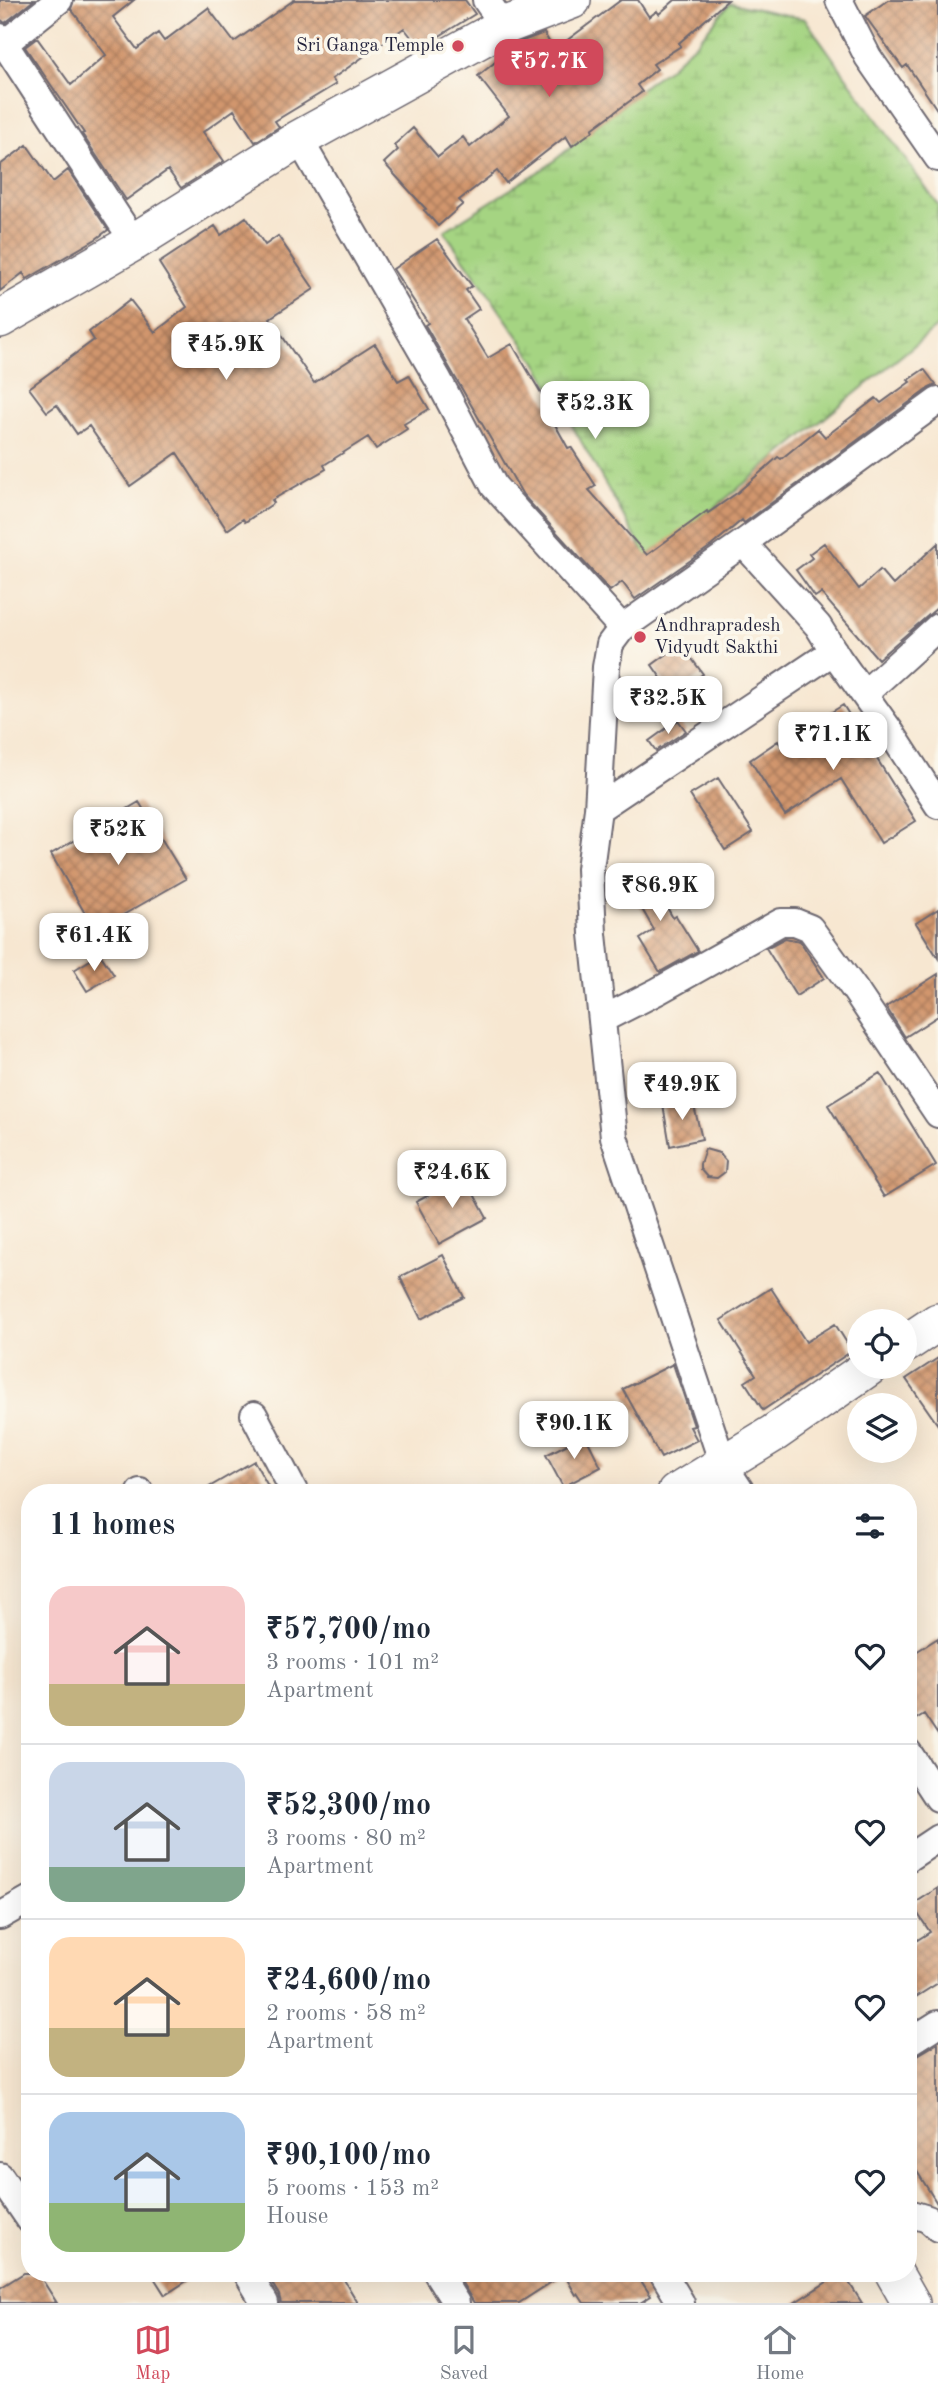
<!DOCTYPE html>
<meta charset="utf-8">
<style>
:root{--surface:#fff;--page:#f6f6f7;--text:#1f2937;--muted:#747a83;--line:#e0e1e3;--accent:#d1495b}
body{margin:0;font-family:"Old Standard TT",serif;background:var(--page);color:var(--text);height:100vh;display:flex;flex-direction:column;font-size:26px;white-space:nowrap}
*{box-sizing:border-box;margin:0}
p{font-size:23px;color:var(--muted)}
.icon{flex:none;width:38px;height:38px;fill:none;stroke:currentColor;stroke-width:2;stroke-linecap:round;stroke-linejoin:round}
.map{position:relative;flex:1;overflow:hidden}
.panel{position:absolute;left:21px;top:1484px;width:896px;height:798px;display:flex;flex-direction:column;background:var(--surface);border-radius:28px;box-shadow:0 7px 28px #0002}
.panel>*{flex:none}
.controls{position:absolute;left:847px;top:1309px;display:grid;gap:14px}
.controls a{display:grid;place-items:center;width:70px;height:70px;border-radius:50%;background:var(--surface);box-shadow:0 7px 28px #0002;font-size:35px}
.price{position:absolute;translate:-50% -60px;padding:0 16px;border-radius:14px;background:#fff;color:#222;font-size:23px;line-height:46px;filter:drop-shadow(0 2px 4px #0008)}
.price::after{content:'';position:absolute;left:50%;top:42px;width:21px;height:16px;margin-left:-10px;background:inherit;clip-path:polygon(0 0,100% 0,50% 100%)}
.price.on{background:var(--accent);color:#fff}
ul{padding:0;list-style:none}
li{display:flex;align-items:center;gap:21px;height:175px;padding:0 28px}
li+li{border-top:2px solid var(--line)}
li span{display:grid;place-items:center;flex:none;width:196px;height:140px;border-radius:21px;color:#555}
li>.icon{margin-inline-start:auto}
span .icon{width:84px;height:84px;fill:#fffc;stroke-width:1}
li b{font-size:30px}
h2{display:flex;justify-content:space-between;align-items:center;height:84px;padding:0 28px;font-size:30px}
.tabs{display:flex;justify-content:space-around;align-items:center;height:98px;border-top:2px solid var(--line);background:var(--surface);font-size:19px;color:var(--muted)}
.tabs a{display:grid;justify-items:center;gap:4px}
.tabs .on{color:var(--accent)}
.map>svg:first-child{display:block}
</style>
<div class="map">
<svg width="938" height="2303" viewBox="0 0 938 2303">
<defs>
<pattern id="wetland-marsh" width="20" height="14" patternUnits="userSpaceOnUse" patternTransform="scale(1.75)"><rect width="20" height="14" fill="#a5d482"/><path d="M1 5h8M5 5V1M11 12h8M15 12V8" fill="none" stroke="#8eb671"/></pattern>
<pattern id="building-cross-hatch" width="8" height="8" patternUnits="userSpaceOnUse" patternTransform="scale(1.75)"><rect width="8" height="8" fill="#d1966d"/><path d="M0 0l8 8M0 8l8-8" fill="none" stroke="#a97a5b"/></pattern>
</defs>
<rect width="100%" height="100%" fill="#fbf7ec"/>
<filter id="ink" filterUnits="userSpaceOnUse"><feTurbulence type="fractalNoise" baseFrequency=".0143" numOctaves="2"/><feDisplacementMap in="SourceGraphic" scale="14" xChannelSelector="R" yChannelSelector="G"/><feConvolveMatrix kernelMatrix="1 2 1 2 8 2 1 2 1" color-interpolation-filters="sRGB"/></filter>
<filter id="wash" filterUnits="userSpaceOnUse"><feTurbulence type="fractalNoise" baseFrequency=".00686" numOctaves="4" result="noise"/><feDisplacementMap in="SourceGraphic" scale="28" xChannelSelector="R" yChannelSelector="G"/><feGaussianBlur stdDeviation="1.57" result="paint"/><feColorMatrix in="noise" values="0 0 0 0 0 0 0 0 0 0 0 0 0 0 0 0 0 1.4 0 .05"/><feComposite in="paint" operator="in"/></filter>
<g filter="url(#wash)">
<rect width="100%" height="100%" fill="#f7e7d1"/>
<path fill="url(#wetland-marsh)" stroke="#647b5e" stroke-width="2" d="M730,3l75,16 133,186v121l-289,235 -113,-199 -92,-131 105,-66 100,-83 19,-13 30,-28z"/>
<g id="blocks">
<path fill="url(#building-cross-hatch)" d="M0,0h34l-29,23 -5,-4z
M74,0h60l-21,17 24,32 21,-16 6,8 44,-33 26,34 60,-42h171l10,14 -55,34 -16,-20 -72,51 4,5 -61,37 4,6 -24,15 -21,-32 -31,22 21,29 -43,27 -13,-18 -42,30 -44,-66 2,-1 -59,-86 12,-9 34,47 35,-30 -35,-46z
M621,0h17l11,17 8,-6 2,3 16,-14h53l-49,43 2,3 -28,18 4,5 -20,16 5,7 -50,37 1,2 -21,15 -6,-10 -60,47 -9,-12 -38,29 4,4 -25,22 -14,-16 2,-1 -42,-46 14,-13 -4,-5 19,-17 25,29 25,-20 7,10 39,-31 -31,-40 42,-34 24,-9 10,17z
M888,0h50v111l-31,-46 -4,3 -38,-52z
M27,145l26,37 15,-12 40,60 -12,9 -69,40 -4,-6 -23,18v-126z
M246,217l19,28 13,-9 36,53 -44,29 44,65 61,-39 23,37 11,-6 20,34 -25,15 3,5 -31,20 -8,-12 -44,28 2,4 -54,31 2,3 -29,19 -2,-3 -16,11 -50,-77 -47,33 -41,-60 -12,8 -20,-29 -10,7 -18,-24 65,-48 -5,-8 41,-32 25,32 32,-25 -28,-44 56,-37 6,9z
M437,239l35,47 -6,4 13,19 -15,10 24,39 24,-14 38,64 -3,2 21,38 3,-1 25,39 -7,4 58,65 60,-44 1,2 29,-20 41,-36 3,2 37,-30 7,8 51,-39 5,5 29,-21 -2,-2 16,-11 12,16 -7,3 -185,135 -2,-3 -31,26 -76,53 -13,-17 -12,9 -87,-96 -98,-170 3,-2 -35,-54z
M824,543l35,46 21,-19 13,15 45,-42v64l-60,52 -57,-66 -6,4 -19,-27 16,-12 -3,-4z
M681,644l22,30 -30,21 -21,-30z
M843,705l73,116 -35,22 -40,-64 -56,36 -35,-55 28,-19 2,3z
M678,720l8,11 -30,20 -7,-10z
M718,778l35,54 -28,18 -35,-55z
M139,802l47,77 -91,52 -44,-77z
M643,865l30,53 3,-2 22,35 -38,21 -20,-33 14,-9 -31,-54z
M938,909v49l-22,-35z
M785,938l15,3 24,37 -28,18 -30,-48z
M100,954l14,21 -27,16 -13,-21z
M938,974v42l-33,21 -19,-30z
M880,1073l56,92 -52,32 -56,-92z
M692,1098l10,41 -32,7 -7,-41z
M705,1149l14,4 7,8 -1,11 -8,6 -10,-1 -7,-8v-5z
M464,1176l23,42 -48,26 -23,-42z
M443,1255l21,42 -43,22 -21,-42z
M771,1288l35,54 29,-18 17,27 -89,59 -18,-28 11,-7 -35,-55z
M938,1358v67l-32,-46z
M673,1364l21,62 -4,1 7,13 -36,18 -38,-69z
M585,1435l16,32 -38,20 -17,-32z
M254,1461l18,32h-73z
M938,1638v97l-14,-21 -16,10v-67z
M938,1888v95l-30,19v-56l22,-14 -18,-27z
M938,2043v162l-30,-48v-98l8,-3z
M24,2273h14l19,30h-57v-15z
M151,2273h48l-34,22z
M266,2273h74l18,30h-77l-2,-8z
M456,2273h180l15,23 -11,7h-56l-6,-9 -2,1 -12,-21 -45,29h-45z
M841,2273h2l19,30h-68z"/>
</g>
</g>
<g filter="url(#ink)">
<use href="#blocks" fill-opacity="0" stroke="#6d6770" stroke-width="2"/>
<g fill="none" stroke-linecap="round" stroke-linejoin="round">
<defs>
<path id="street" d="M486,0l18,26
M839,0l29,57 70,101
M0,37l134,205
M0,47l59,-47
M299,139l139,240 56,107 128,142
M743,543l75,83 20,32 52,73 48,74
M864,694l74,-67
M598,809l236,-158
M603,1019l55,-28 123,-69h14l15,6 45,62 83,124
M254,1415l41,78
M140,1492v1
M742,1493l-19,-29 -109,-327 -21,-203 -3,-65 8,-60 8,-142 4,-23 12,-16 121,-85 195,-142
M908,1752l30,46
M908,1858l30,-20
M0,1916l30,-17
M908,2043l30,-19
M0,2176l30,44
M908,2213l20,6 10,9
M247,2273l18,30
M437,2273l19,30
M663,2273l18,30"/>
<path id="secondary" d="M0,319l134,-77 165,-103 205,-113 68,-26
M905,1344l33,-22
M676,1493l98,-60 95,-66
M894,2273l17,30"/>
</defs>
<use href="#street" stroke="#6d6770" stroke-width="30"/>
<use href="#secondary" stroke="#6d6770" stroke-width="40"/>
<use href="#street" stroke="#fff" stroke-width="26"/>
<use href="#secondary" stroke="#fff" stroke-width="37"/>
</g>
</g>
<g fill="#d1495b" stroke="#fbf7ec" stroke-width="2.5">
<circle cx="458" cy="46" r="7"/>
<circle cx="640" cy="637" r="7"/>
</g>
<g text-anchor="middle" dominant-baseline="central" stroke-width="7" stroke-linejoin="round" paint-order="stroke">
<g font-size="19" fill="#22223b" stroke="#fbf7ec" text-anchor="end">
<text x="444" y="46">Sri Ganga Temple</text>
<text x="654" y="626" text-anchor="start">Andhrapradesh<tspan x="654" dy="22">Vidyudt Sakthi</tspan></text>
</g>
</g>
</svg>
<div class="controls">
<a><svg class="icon" aria-label="locate" viewBox="0 0 24 24"><circle cx="12" cy="12" r="6"/><path d="M12 2v4M12 18v4M2 12h4M18 12h4"/></svg></a>
<a><svg class="icon" aria-label="layers" viewBox="0 0 24 24"><path d="M12 4l9 5-9 5-9-5zM3 14l9 5 9-5"/></svg></a>
</div>
<b class="price on" style="left:549px;top:99px">₹57.7K</b>
<b class="price" style="left:226px;top:382px">₹45.9K</b>
<b class="price" style="left:595px;top:441px">₹52.3K</b>
<b class="price" style="left:668px;top:736px">₹32.5K</b>
<b class="price" style="left:833px;top:772px">₹71.1K</b>
<b class="price" style="left:118px;top:867px">₹52K</b>
<b class="price" style="left:660px;top:923px">₹86.9K</b>
<b class="price" style="left:94px;top:973px">₹61.4K</b>
<b class="price" style="left:682px;top:1122px">₹49.9K</b>
<b class="price" style="left:452px;top:1210px">₹24.6K</b>
<b class="price" style="left:574px;top:1461px">₹90.1K</b>
<section class="panel">
<h2>11 homes<svg class="icon" aria-label="filters" viewBox="0 0 24 24"><path d="M4 7h16M4 17h16"/><circle cx="9" cy="7" r="2"/><circle cx="15" cy="17" r="2"/></svg></h2>
<ul>
<li><span style="background:linear-gradient(#f6c9c9 70%,#c2b280 0)"><svg class="icon" aria-label="home" viewBox="0 0 24 24"><path d="M3 11l9-7 9 7M6 9v11h12V9"/></svg></span><div><b>₹57,700/mo</b><p>3 rooms · 101 m²</p><p>Apartment</p></div><svg class="icon" aria-label="heart" viewBox="0 0 24 24"><path d="M12 20l-8-8c-3-5 5-10 8-4 3-6 11-1 8 4z"/></svg></li>
<li><span style="background:linear-gradient(#c9d6e8 75%,#7fa58c 0)"><svg class="icon" aria-label="home" viewBox="0 0 24 24"><path d="M3 11l9-7 9 7M6 9v11h12V9"/></svg></span><div><b>₹52,300/mo</b><p>3 rooms · 80 m²</p><p>Apartment</p></div><svg class="icon" aria-label="heart" viewBox="0 0 24 24"><path d="M12 20l-8-8c-3-5 5-10 8-4 3-6 11-1 8 4z"/></svg></li>
<li><span style="background:linear-gradient(#ffd9b3 65%,#c2b280 0)"><svg class="icon" aria-label="home" viewBox="0 0 24 24"><path d="M3 11l9-7 9 7M6 9v11h12V9"/></svg></span><div><b>₹24,600/mo</b><p>2 rooms · 58 m²</p><p>Apartment</p></div><svg class="icon" aria-label="heart" viewBox="0 0 24 24"><path d="M12 20l-8-8c-3-5 5-10 8-4 3-6 11-1 8 4z"/></svg></li>
<li><span style="background:linear-gradient(#a9c7e8 65%,#8fb573 0)"><svg class="icon" aria-label="home" viewBox="0 0 24 24"><path d="M3 11l9-7 9 7M6 9v11h12V9"/></svg></span><div><b>₹90,100/mo</b><p>5 rooms · 153 m²</p><p>House</p></div><svg class="icon" aria-label="heart" viewBox="0 0 24 24"><path d="M12 20l-8-8c-3-5 5-10 8-4 3-6 11-1 8 4z"/></svg></li>
</ul>
</section>
</div>
<nav class="tabs">
<a class="on"><svg class="icon" aria-label="map" viewBox="0 0 24 24"><path d="M3 6l6-2 6 2 6-2v14l-6 2-6-2-6 2zM9 4v14M15 6v14"/></svg>Map</a>
<a><svg class="icon" aria-label="saved" viewBox="0 0 24 24"><path d="M7 4h10v16l-5-4-5 4z"/></svg>Saved</a>
<a><svg class="icon" aria-label="home" viewBox="0 0 24 24"><path d="M3 11l9-7 9 7M6 9v11h12V9"/></svg>Home</a>
</nav>
